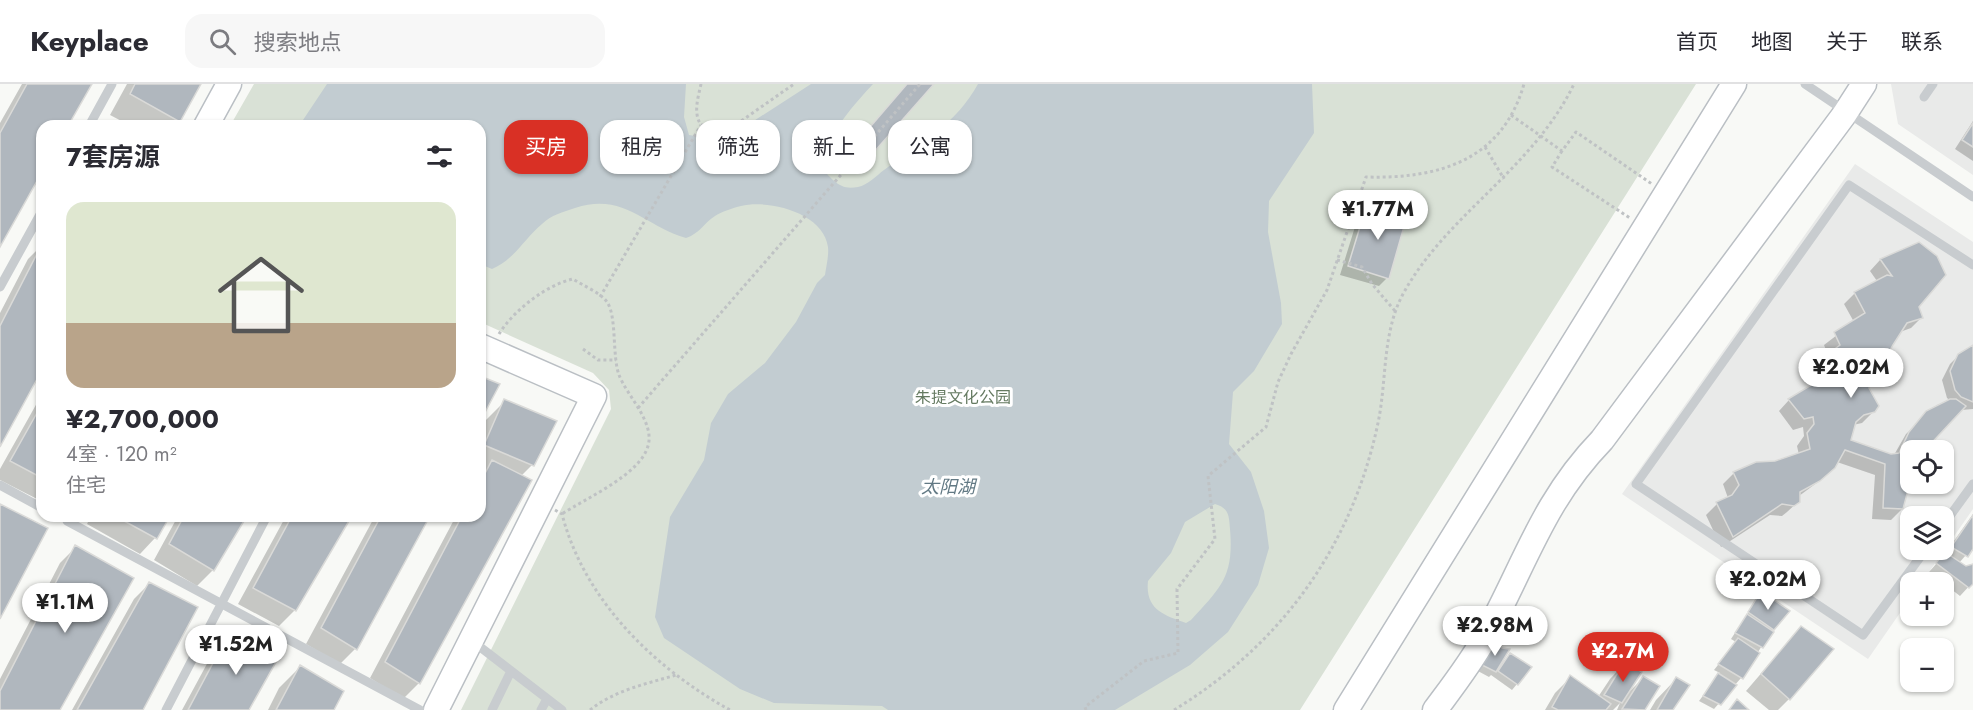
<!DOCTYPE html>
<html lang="zh">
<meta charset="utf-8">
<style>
:root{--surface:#fff;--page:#f7f7f7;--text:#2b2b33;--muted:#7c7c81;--line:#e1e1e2;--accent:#d93025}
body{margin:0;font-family:Jost,"Noto Sans SC",sans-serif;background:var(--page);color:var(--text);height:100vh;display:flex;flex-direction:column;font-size:22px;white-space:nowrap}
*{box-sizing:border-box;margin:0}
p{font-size:20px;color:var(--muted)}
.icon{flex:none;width:33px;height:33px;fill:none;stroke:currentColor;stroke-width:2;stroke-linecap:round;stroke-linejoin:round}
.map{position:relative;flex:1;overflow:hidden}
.details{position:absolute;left:36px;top:36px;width:450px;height:402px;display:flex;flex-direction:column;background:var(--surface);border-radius:18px;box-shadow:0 2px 4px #0004}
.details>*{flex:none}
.top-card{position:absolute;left:504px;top:36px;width:570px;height:54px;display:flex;gap:12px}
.tools{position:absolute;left:1900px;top:356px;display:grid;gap:12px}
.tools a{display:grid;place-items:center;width:54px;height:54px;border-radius:12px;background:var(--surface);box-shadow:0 2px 4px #0004;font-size:30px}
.price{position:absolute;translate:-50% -51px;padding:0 14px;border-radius:21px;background:#fff;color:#222;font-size:20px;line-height:39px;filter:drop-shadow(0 2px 3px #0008)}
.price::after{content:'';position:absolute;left:50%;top:36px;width:18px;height:14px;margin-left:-9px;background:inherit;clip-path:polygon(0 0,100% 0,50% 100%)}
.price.selected{background:var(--accent);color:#fff}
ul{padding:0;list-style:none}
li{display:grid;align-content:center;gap:12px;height:318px;padding:0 30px}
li+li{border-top:2px solid var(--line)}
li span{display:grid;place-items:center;height:186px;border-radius:18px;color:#555}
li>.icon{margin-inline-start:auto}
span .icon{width:108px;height:108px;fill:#fffc;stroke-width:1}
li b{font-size:26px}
h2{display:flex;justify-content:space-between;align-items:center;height:72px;padding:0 30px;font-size:26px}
.chip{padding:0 21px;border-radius:18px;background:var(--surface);box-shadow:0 2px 4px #0004;font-size:21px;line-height:54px}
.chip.selected{background:var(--accent);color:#fff}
header{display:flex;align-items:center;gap:36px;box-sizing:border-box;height:84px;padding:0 30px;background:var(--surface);border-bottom:2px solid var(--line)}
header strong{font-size:28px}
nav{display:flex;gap:33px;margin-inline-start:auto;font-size:21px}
.search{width:420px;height:54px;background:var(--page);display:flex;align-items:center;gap:15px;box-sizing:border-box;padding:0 21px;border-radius:18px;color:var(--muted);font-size:22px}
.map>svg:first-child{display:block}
</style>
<header>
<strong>Keyplace</strong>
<div class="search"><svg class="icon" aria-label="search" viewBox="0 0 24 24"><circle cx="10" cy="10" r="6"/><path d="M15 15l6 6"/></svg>搜索地点</div>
<nav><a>首页</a><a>地图</a><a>关于</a><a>联系</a></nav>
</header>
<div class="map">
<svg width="1973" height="626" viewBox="0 0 1973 626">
<rect width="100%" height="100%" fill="#f8f9f6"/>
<path fill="#e9eae9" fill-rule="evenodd" d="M1891,0h82v91l-75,-51z
M1855,80l118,78v267l-51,73h-11v15l-43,62 -246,-165zM1911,366h33v33h-33zM1911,432h33v33h-33z"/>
<path fill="#d9e1d6" d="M254,0h1442l-396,626h-839l150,-301 -2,-19 -16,-17 -113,-51v-196h-250z"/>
<path fill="#c2ccd1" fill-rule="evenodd" d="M327,0h359l-2,33 5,18 25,4 18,-4 79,-51h62c-15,16 -53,58 -50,81 1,7 5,10 10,15 8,7 14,9 25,7 10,-2 18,-11 26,-17 35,-25 73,-47 94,-86h334l2,49 -45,68 -1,31 13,71 1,21 -28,47 -21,21 -4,52 22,28 13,39 5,37 -11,37 -30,47 -38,33 -75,45h-227l-6,-4 -108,-3 -34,-14 -76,-51 -9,-21 15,-100 34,-57 7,-37 17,-29 37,-31 31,-41 21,-39 8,-8c1,-8 4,-19 3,-28 -4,-34 -59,-48 -87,-41 -8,2 -20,6 -26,10 -11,7 -16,18 -29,22 -42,-12 -62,-46 -111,-30 -12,4 -24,7 -33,16 -18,15 -28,36 -50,45l-12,-5v-138h-181zM1215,420c14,4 14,12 15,25 4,48 -9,58 -39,91l-5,3c-23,-8 -41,-14 -38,-42l23,-28 14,-31z"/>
<path fill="#0003" d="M22,0h68l-24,42h-24v43l-42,75v-121z
M127,0h73l-26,42h-43l-21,-11z
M908,0h24l-74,83 -14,-10z
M1973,37v40l-18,-12z
M1367,122l20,72 -8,8 -39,-11 19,-61z
M1919,160l-2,63 5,10 -11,11 -11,4 -32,56 6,23 -12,12 -9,2 -4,16 45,14 12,-21 12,-11 19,-18 14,-4 -4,-3 -5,-18 8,-16 9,-9 14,-7v61l-12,1 -37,40h-13v30l-9,29 -11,11 -19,-1 3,-44 -38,-13 -15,17 -23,17v5l-12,11 -5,4 -12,-1 -49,32 -15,-32 11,-11 11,-6 -5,-14 11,-11 65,-18 -2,-9 7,-10 -1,-9 -10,3 -14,-19 10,-11 22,-13 -7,-11 24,-21 -4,-10 30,-23 -10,-18 11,-11 22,-12 -7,-10 10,-11z
M42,161v122l-42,77v-131l28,-54z
M42,310v105l-1,2 -41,-21v-11z
M505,317l27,64 -11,11 -102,207 -16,16 -33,-21 86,-162h24v-86l4,-8z
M1973,430v33l-14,16 7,5 7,-2v16l-13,14 -31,-24 15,-17z
M91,432h77l-13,22 -15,16 -53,-30z
M178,432h67l-32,54 -16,16 -43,-26z
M286,432h64l-55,94 -16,16 -41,-22z
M375,432h53l-73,133 -15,15 -34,-20z
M76,463l-18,163h-58v-31l60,-116z
M150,499l-9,127h-69l62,-111z
M1761,509l12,36 -32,49 -27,31 -15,-8 21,-28 -6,-3 22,-28 -5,-3z
M1801,543l-12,72 -11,11h-9l-23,-19z
M230,549l17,77h-65l33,-61z
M1492,563l9,17 9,-9 7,29 -5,6 -21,-15 -2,2 -13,-7z
M1625,579l4,29 14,-14 15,9 -15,23h-26l3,-7 -7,7h-68l10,-17 16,-16 27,20 12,-18z
M300,583l33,43h-65l11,-22z
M1676,595l-5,31h-21l6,-10z"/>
<path fill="#b0b7be" stroke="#dadad8" stroke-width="1.5" d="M27,0h65l-24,42h-26v46l-42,75v-114z
M135,0h66l-21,38 -50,-28z
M907,0h27l-67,76 -15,-12z
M1973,39v24l-11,-7z
M1367,120l40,12 -18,63 -41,-13z
M1919,158l18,14 9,19 -27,32 4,11 -16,5 -14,22 -24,43 10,18 -4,6 -11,3 -8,7 -5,18 40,14 8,-1 10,-21 17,-21 24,-12h6l10,7 -41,44h-14v29l-8,30 -20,-1 2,-44 -40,-14 -10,18 -15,13 -20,11v10l-6,4 -12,-2 -49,33 -17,-35 16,-7 7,-10 -6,-13 23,-10 19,-1 35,-12 -3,-16 7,-9 -1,-7 -9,2 -16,-20 35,-21 -8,-14 25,-19 -6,-13 31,-19 -11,-21 33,-17 5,1 -12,-17z
M42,160v126l-42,77v-121z
M1973,261v57l-12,-5 -6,-7 -5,-19 8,-17z
M480,292l20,8 -18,34 -2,-1z
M504,315l53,22 -23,45 -50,-21z
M42,320v74l-32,-17z
M492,376l40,20 -112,204 -35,-22 77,-146h18v-33z
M0,420l48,24 -48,91z
M1973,431v34l-5,8 -17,-10z
M115,432h55l-13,23z
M184,432h63l-33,55 -45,-27z
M292,432h60l-56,95 -43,-23z
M381,432h49l-73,134 -36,-22z
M75,461l59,33 -74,132h-60v-19z
M1945,468l21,14 7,-2v20l-4,4 -33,-25z
M149,498l49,25 -55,103h-66z
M1761,507l29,20 -16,19 -26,-18z
M1747,530l27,18 -11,16 -28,-15z
M1801,542l33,23 -44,51 -29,-26z
M230,547l51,22 -32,57h-61z
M1738,554l22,15 -17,26 -25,-15z
M1497,556l5,8 8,1 -14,23 -16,-8z
M1510,569l22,14 -14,18 -20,-14z
M1625,577l17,11 -20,31 -18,-8z
M300,581l44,26 -10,19h-58z
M1718,589l19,12 -16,20 -18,-9z
M1570,591l41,29 -5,6h-48l-6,-3z
M1643,592l17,10 -15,24 -23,-1z
M1676,593l14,8 -17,25h-16z
M1737,615l12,11h-20z"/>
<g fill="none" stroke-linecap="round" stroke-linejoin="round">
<defs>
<path id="secondary" d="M206,42l23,-42
M436,626l158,-314 -114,-50
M1346,626l388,-626
M1435,626c17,-23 35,-46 49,-71 41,-74 58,-137 118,-199l242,-325 20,-31"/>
</defs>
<use href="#secondary" stroke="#babfc4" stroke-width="27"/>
<path stroke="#bfc2c4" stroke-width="3" stroke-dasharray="3 3" stroke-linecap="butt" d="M701,0c-3,14 -8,29 0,41
M1511,31l51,36 14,-19 76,52
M701,41l33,1 60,-42
M1485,63l19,32
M1562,67l-10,16 78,51
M1337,176l25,7 10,17 23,27
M600,213l101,-172
M499,250c14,-23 47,-49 74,-55 9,6 28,14 34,23 10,14 5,54 12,73 8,21 36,47 29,71 -8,29 -62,52 -86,68
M583,265l15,11h18
M638,324l282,-324
M555,426l7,4c22,86 92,154 168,196
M590,626c25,-20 56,-26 86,-35
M1086,626l-1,-3 59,-46 34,-8 -1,-64 38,-50 -7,-63 58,-49 12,-45 13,-28 36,-64 39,-113c72,2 136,-16 158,-93
M1174,626c108,-66 178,-164 204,-287 9,-43 4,-90 25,-129 43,-79 130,-125 171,-210"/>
<path stroke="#c8cccf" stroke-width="9" d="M1805,0l168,113
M1924,13l9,-13
M89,42l23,-42
M0,203l42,-76
M0,401l42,23
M67,437l353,189
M1944,440l29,-40
M1926,465l-63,86 -227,-151 213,-299 124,80
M471,556l91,70
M166,626l101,-194
M492,626l19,-39
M541,626l6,-11"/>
<use href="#secondary" stroke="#fff" stroke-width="24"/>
</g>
<g text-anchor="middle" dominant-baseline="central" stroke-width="6" stroke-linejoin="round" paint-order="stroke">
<g font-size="16" fill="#657a61" stroke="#fff">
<text x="963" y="313">朱提文化公园</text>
</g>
<g font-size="18" font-style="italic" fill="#627984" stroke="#fff">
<text x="948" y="403">太阳湖</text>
</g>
</g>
</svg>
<div class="tools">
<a><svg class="icon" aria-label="locate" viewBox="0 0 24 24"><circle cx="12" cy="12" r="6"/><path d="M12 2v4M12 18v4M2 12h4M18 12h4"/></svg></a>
<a><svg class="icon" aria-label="layers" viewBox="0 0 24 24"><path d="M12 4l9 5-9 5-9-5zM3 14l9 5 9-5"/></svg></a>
<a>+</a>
<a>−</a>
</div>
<b class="price" style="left:1378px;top:157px">¥1.77M</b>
<b class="price" style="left:1851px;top:315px">¥2.02M</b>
<b class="price" style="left:1768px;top:527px">¥2.02M</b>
<b class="price" style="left:65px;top:550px">¥1.1M</b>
<b class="price" style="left:1495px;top:573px">¥2.98M</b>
<b class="price" style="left:236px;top:592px">¥1.52M</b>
<b class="price selected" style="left:1623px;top:599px">¥2.7M</b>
<div class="top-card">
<a class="chip selected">买房</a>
<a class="chip">租房</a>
<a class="chip">筛选</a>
<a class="chip">新上</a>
<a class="chip">公寓</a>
</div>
<section class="details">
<h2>7套房源<svg class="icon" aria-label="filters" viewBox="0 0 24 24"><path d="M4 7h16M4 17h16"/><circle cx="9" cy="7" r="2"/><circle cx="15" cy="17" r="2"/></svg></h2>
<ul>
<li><span style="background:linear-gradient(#dfe7d0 65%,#b9a48a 0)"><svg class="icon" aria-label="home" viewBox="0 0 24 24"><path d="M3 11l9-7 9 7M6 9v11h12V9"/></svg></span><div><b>¥2,700,000</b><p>4室 · 120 m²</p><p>住宅</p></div></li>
</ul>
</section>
</div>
